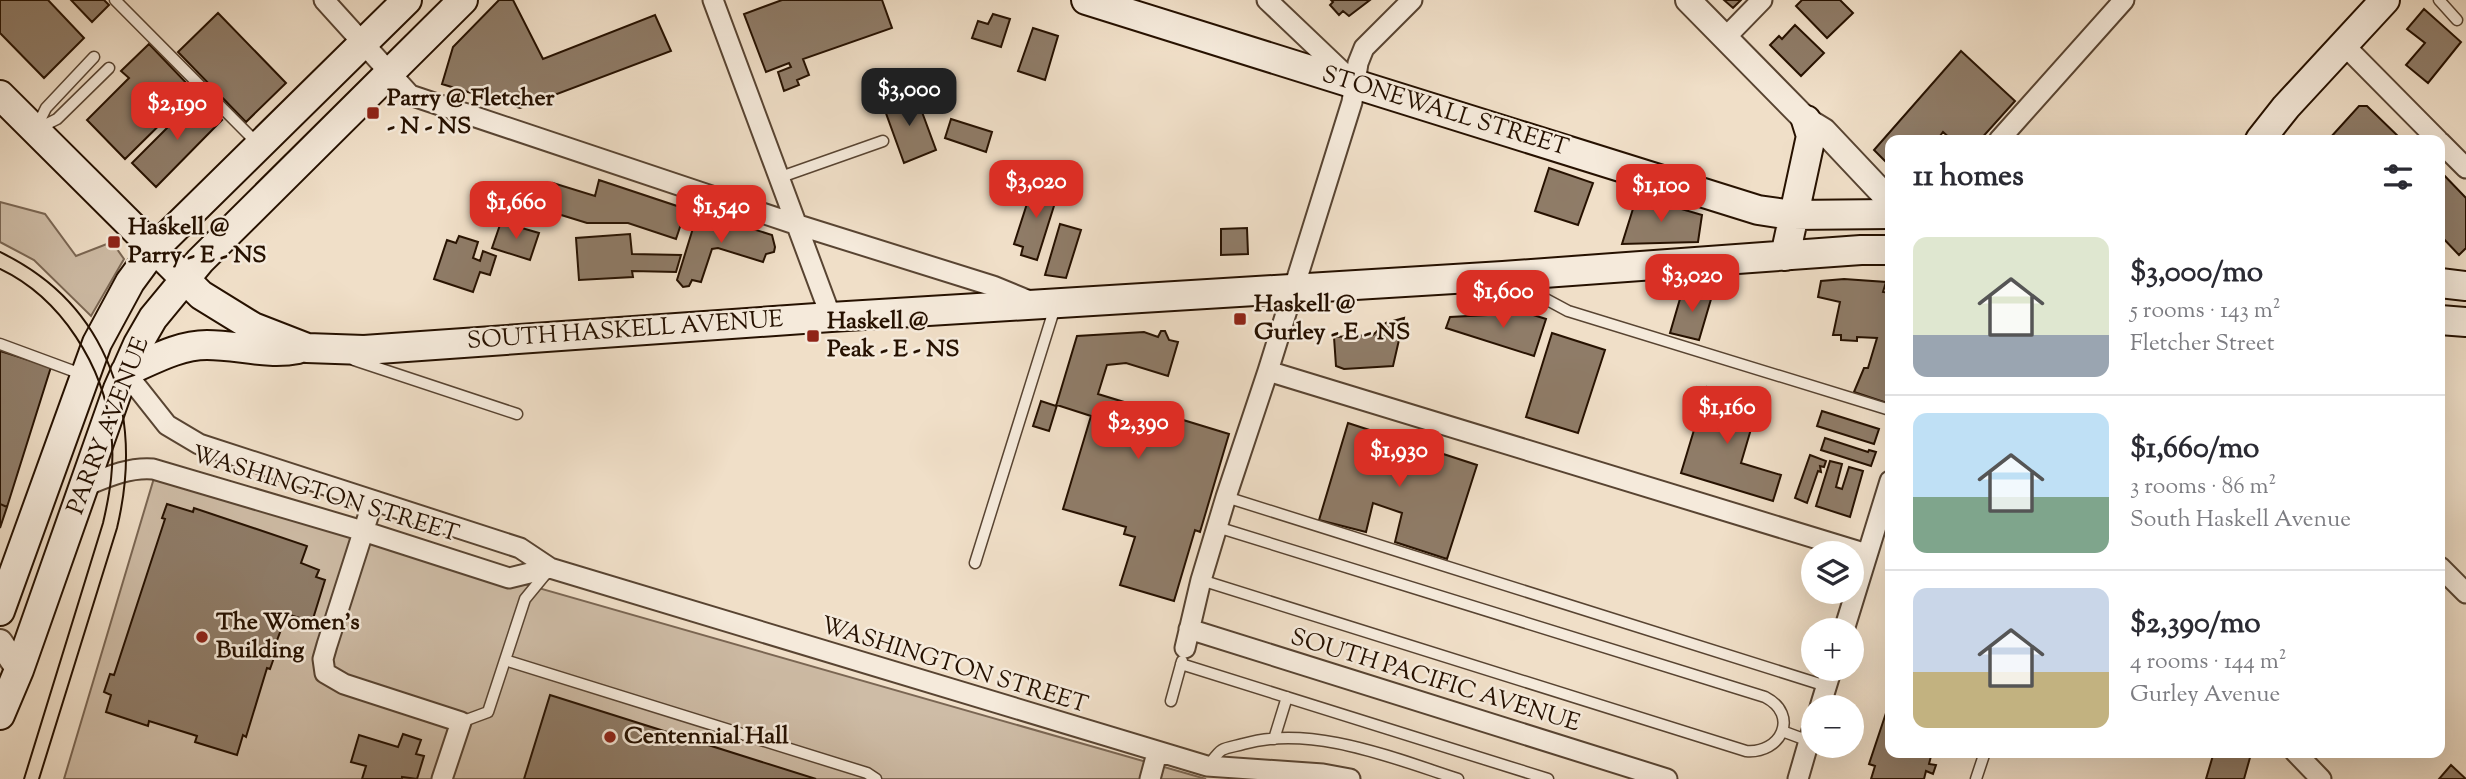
<!DOCTYPE html>
<meta charset="utf-8">
<style>
:root{--surface:#fff;--page:#f2f2f3;--text:#2b2b33;--muted:#7c7c81;--line:#e1e1e2;--accent:#d93025}
body{margin:0;font-family:"Sorts Mill Goudy",serif;background:var(--page);color:var(--text);height:100vh;display:flex;flex-direction:column;font-size:26px;white-space:nowrap}
*{box-sizing:border-box;margin:0}
p{font-size:23px;color:var(--muted)}
.icon{flex:none;width:38px;height:38px;fill:none;stroke:currentColor;stroke-width:2;stroke-linecap:round;stroke-linejoin:round}
.map{position:relative;flex:1;overflow:hidden}
.sheet{position:absolute;left:1885px;top:135px;width:560px;height:623px;display:flex;flex-direction:column;background:var(--surface);border-radius:14px;box-shadow:0 7px 28px #0002}
.sheet>*{flex:none}
.fabs{position:absolute;left:1801px;top:541px;display:grid;gap:14px}
.fabs a{display:grid;place-items:center;width:63px;height:63px;border-radius:50%;background:var(--surface);box-shadow:0 7px 28px #0002;font-size:35px}
.price{position:absolute;translate:-50% -60px;padding:0 16px;border-radius:14px;background:var(--accent);color:#fff;font-size:23px;line-height:46px;filter:drop-shadow(0 2px 4px #0008)}
.price::after{content:'';position:absolute;left:50%;top:42px;width:21px;height:16px;margin-left:-10px;background:inherit;clip-path:polygon(0 0,100% 0,50% 100%)}
.price.current{background:#222;color:#fff}
ul{padding:0;list-style:none}
li{display:flex;align-items:center;gap:21px;height:175px;padding:0 28px}
li+li{border-top:2px solid var(--line)}
li span{display:grid;place-items:center;flex:none;width:196px;height:140px;border-radius:14px;color:#555}
li>.icon{margin-inline-start:auto}
span .icon{width:84px;height:84px;fill:#fffc;stroke-width:1}
li b{font-size:30px}
h2{display:flex;justify-content:space-between;align-items:center;height:84px;padding:0 28px;font-size:30px}
.map>svg:first-child{display:block}
</style>
<div class="map">
<svg width="2466" height="779" viewBox="0 0 2466 779">
<rect width="100%" height="100%" fill="#f0dfc8"/>
<filter id="stains"><feTurbulence type="fractalNoise" baseFrequency=".00286" numOctaves="4"/><feColorMatrix values="0 0 0 0 .2 0 0 0 0 .09 0 0 0 0 .02 0 0 0 .5 -.17"/></filter>
<radialGradient id="worn" r=".72"><stop offset=".6" stop-color="#630" stop-opacity="0"/><stop offset="1" stop-color="#630" stop-opacity=".3"/></radialGradient>
<path fill="#cebca6" stroke="#7a6653" stroke-width="2" d="M0,202l45,12 31,42 36,-14 12,17 -33,57 -57,-56 -34,-18z
M154,478l1052,301h-1142z"/>
<path fill="#8f7c68" stroke="#261100" stroke-width="2" d="M0,0h48l36,38 -40,40 -44,-45z
M71,0h33l5,5 -17,17z
M499,0h14l30,59 112,-44 16,36 -151,57 -78,-24 11,-37z
M782,0h100l10,28 -89,31 6,16 -12,5 2,5 -15,6 -6,-19 13,-5 -2,-4 -23,9 -22,-58z
M1331,0h39l-21,16 -6,-5 -4,4 -9,-10 3,-3z
M1724,0h17l-8,8z
M1802,0h38l13,13 -26,25 -31,-32z
M2424,9l37,33 -33,41 -22,-18 19,-22 -18,-14z
M218,13l68,70 -40,39 -68,-70z
M993,14l17,5 -9,28 -29,-9 6,-17 10,3z
M1795,25l29,28 -23,23 -31,-31 9,-9 3,3z
M1033,28l25,8 -13,44 -27,-9z
M149,44l45,47 -69,68 -38,-39 42,-42 -8,-7z
M1961,51l54,50 -35,39h-28l-9,-8 -6,8h-47v26l-16,-16z
M915,93l21,57 -32,13 -21,-58z
M199,96l23,24 -66,67 -24,-24z
M2359,106h8l35,34h-71l-1,-2z
M951,119l41,13 -6,20 -41,-14z
M1549,168l44,15 -15,42 -43,-14z
M2440,171l26,27v50l-7,7 -19,-20z
M599,180l87,29 -10,30 -48,-16h-41l-42,-13 8,-27 42,13z
M1034,182l25,8 -22,70 -16,-5 2,-8 -9,-3z
M1637,196l65,19 -4,27 -76,2z
M698,212l74,23 3,12 -1,5 -8,2 -3,8 -45,-14 -6,1 -11,33 -9,-2 -3,6 -6,1 -6,-7z
M501,222l38,11 -9,27 -38,-12z
M1060,224l21,6 -15,48 -21,-3z
M1247,228l1,26 -27,1v-26z
M630,234l2,20 49,1 -5,17 -44,-1 1,6 -54,3 -3,-42z
M459,236l19,6 -5,16 7,3 3,-10 13,5 -6,19 -10,-3 -7,20 -39,-13 13,-39 9,3z
M1844,279l42,3 -3,10 7,1v111l-36,-12 10,-24h4l9,-30 -20,-1v4l-16,-1v-5h-8l7,-33 -22,-5 3,-16z
M1714,289l-15,51 -29,-7 12,-41z
M1527,313l19,6 -12,37 -88,-28 4,-11z
M1404,318l-11,48 -49,3 -8,-3 -2,-29 39,-2 13,-12z
M1161,331h4l4,9 9,2 -10,34 -42,-13 -19,2 -9,29 131,40 -29,98 -5,-2 -21,71 -54,-16 15,-48 -11,-3 2,-7 -63,-18 28,-93 -34,-11 -8,26 -16,-5 8,-25 15,5 21,-70 67,-4 14,5z
M1552,333l53,17 -27,83 -52,-16z
M0,351l51,16 -44,140 -7,-3z
M1707,387l52,15 -18,61 40,12 -8,26 -92,-28z
M1822,411l57,18 -5,15 -57,-18z
M1348,423l129,42 -30,94 -52,-17 7,-29 -29,-10 -7,29 -47,-12z
M1825,438l43,14 1,-2 7,2 -5,14 -50,-16z
M1810,455l16,6 -2,6 -4,-1 1,6 -3,-1 -11,32 -12,-5z
M1830,461l12,3 -6,23 6,2 7,-22 14,4 -13,46 -34,-11z
M0,504l7,3 -7,21z
M167,504l26,8 1,-4 113,38 -6,17 18,7 -3,7 9,3 -13,42 -25,-8 -14,37 3,1 -6,17 -3,-1 -21,69 -3,-2 -6,20 -42,-13 2,-6 -48,-15 -1,5 -42,-14 5,-17 -7,-3 6,-18 4,1 51,-156 -3,-1z
M550,695l266,84h-292z
M1890,701v51h42l-3,12 7,1 -3,9 -7,-3 -2,8h-53l4,-13 -6,-2z
M403,734l18,6 -5,14 8,2 -7,23 -15,-2v2h-40l4,-13 -15,-4 8,-27 39,12z
M2214,752l37,2 -7,25h-38z
M2451,765l15,14h-27z"/>
<g fill="none" stroke-linecap="round" stroke-linejoin="round">
<defs>
<path id="service" d="M115,0l142,143
M2439,0l18,20
M37,126l9,-18 48,-51
M39,128l18,-9 52,-51
M778,178l105,-37
M1516,283l52,28 322,99
M0,344l84,31
M354,360l163,54
M1226,497l600,189
M975,563l80,-256
M1201,580l545,171c35,3 54,-36 19,-54l-548,-170
M505,660l362,113 9,6
M1181,664l367,115
M1171,701l11,-40
M461,722l27,-10 37,-113 23,-28
M1782,731l27,10
M1274,739l13,-42
M1208,766c4,-5 9,-13 14,-16 5,-3 15,-4 21,-6 68,-20 150,14 215,35
M1976,779l9,-27"/>
<path id="minor" d="M324,0l86,95 385,129 198,62 39,16
M713,0l118,317
M1267,0l83,79
M1725,38l37,-38
M2344,45l94,95
M1999,140l125,-140
M2440,142l26,26
M1268,371l599,183
M125,372l42,53 32,19 321,104 30,20 657,198 116,8 27,5
M85,486c22,-9 44,-19 68,-17l210,62 146,47 41,-10
M373,501l-46,144 -4,14 2,14 19,11 117,38 -19,57
M2440,567l26,26
M1189,629l478,150
M1844,630l46,-149
M1185,648l16,-68 25,-83 42,-126 84,-269 6,-39 6,-15 48,-48
M1820,707l12,-39
M2295,752l26,27
M1150,779l7,-26
M1798,779l15,-52"/>
<path id="tertiary" d="M1688,0l118,120 18,11 66,70
M0,642l19,28"/>
<path id="secondary" d="M1086,0l672,210 34,5 98,-1
M0,95l201,200 52,32 54,21 57,2 467,-33 672,-41 358,-26h29
M2260,140l26,-33 99,-107
M1785,256l26,-120 -5,-16
M2440,283l26,3
M2440,320l26,2
M125,372c26,-11 53,-27 82,-27 31,0 60,10 91,4
M0,611l97,-268 33,-61 25,-34 252,-248
M0,715l19,-45 99,-281 20,-45 15,-26 47,-57 263,-261"/>
</defs>
<use href="#service" stroke="#584432" stroke-width="13"/>
<use href="#minor" stroke="#584432" stroke-width="23"/>
<use href="#tertiary" stroke="#584432" stroke-width="28"/>
<use href="#secondary" stroke="#261100" stroke-width="32"/>
<use href="#service" stroke="#f5eadb" stroke-width="10"/>
<use href="#minor" stroke="#f5eadb" stroke-width="19"/>
<use href="#tertiary" stroke="#f5eadb" stroke-width="24"/>
<use href="#secondary" stroke="#f5eadb" stroke-width="28"/>
<path stroke="#261100" stroke-width="2" d="M0,252c110,53 144,163 117,276l-78,251
M0,269c61,29 104,97 111,163 4,31 -1,61 -8,91l-79,256"/>
</g>
<g fill="#8f2418" stroke="#f5eadb" stroke-width="2.5">
<rect x="366" y="106" width="14" height="14" rx="3.5"/>
<rect x="107" y="235" width="14" height="14" rx="3.5"/>
<rect x="1233" y="312" width="14" height="14" rx="3.5"/>
<rect x="806" y="329" width="14" height="14" rx="3.5"/>
<circle cx="202" cy="637" r="7"/>
<circle cx="610" cy="737" r="7"/>
</g>
<g text-anchor="middle" dominant-baseline="central" stroke-width="5" stroke-linejoin="round" paint-order="stroke">
<g font-size="24" font-weight="bold" fill="#261100" stroke="#f5eadb" text-anchor="start">
<text x="387" y="99">Parry @ Fletcher<tspan x="387" dy="28">- N - NS</tspan></text>
<text x="128" y="228">Haskell @<tspan x="128" dy="28">Parry - E - NS</tspan></text>
<text x="1254" y="305">Haskell @<tspan x="1254" dy="28">Gurley - E - NS</tspan></text>
<text x="827" y="322">Haskell @<tspan x="827" dy="28">Peak - E - NS</tspan></text>
<text x="216" y="623">The Women's<tspan x="216" dy="28">Building</tspan></text>
<text x="624" y="737">Centennial Hall</text>
</g>
<g font-size="24" fill="#261100" stroke="#f5eadb">
<text transform="translate(1445 112) rotate(17)">STONEWALL STREET</text>
<text transform="translate(625 331) rotate(-4)">SOUTH HASKELL AVENUE</text>
<text transform="translate(109 426) rotate(-69)">PARRY AVENUE</text>
<text transform="translate(325 495) rotate(17)">WASHINGTON STREET</text>
<text transform="translate(954 666) rotate(17)">WASHINGTON STREET</text>
<text transform="translate(1435 681) rotate(17)">SOUTH PACIFIC AVENUE</text>
</g>
</g>
<rect width="100%" height="100%" filter="url(#stains)"/>
<rect width="100%" height="100%" fill="url(#worn)"/>
</svg>
<div class="fabs">
<a><svg class="icon" aria-label="layers" viewBox="0 0 24 24"><path d="M12 4l9 5-9 5-9-5zM3 14l9 5 9-5"/></svg></a>
<a>+</a>
<a>−</a>
</div>
<b class="price current" style="left:909px;top:128px">$3,000</b>
<b class="price" style="left:177px;top:142px">$2,190</b>
<b class="price" style="left:1036px;top:220px">$3,020</b>
<b class="price" style="left:1661px;top:224px">$1,100</b>
<b class="price" style="left:516px;top:241px">$1,660</b>
<b class="price" style="left:721px;top:245px">$1,540</b>
<b class="price" style="left:1692px;top:314px">$3,020</b>
<b class="price" style="left:1503px;top:330px">$1,600</b>
<b class="price" style="left:1727px;top:446px">$1,160</b>
<b class="price" style="left:1138px;top:461px">$2,390</b>
<b class="price" style="left:1399px;top:489px">$1,930</b>
<section class="sheet">
<h2>11 homes<svg class="icon" aria-label="filters" viewBox="0 0 24 24"><path d="M4 7h16M4 17h16"/><circle cx="9" cy="7" r="2"/><circle cx="15" cy="17" r="2"/></svg></h2>
<ul>
<li><span style="background:linear-gradient(#dfe7d0 70%,#9aa5b1 0)"><svg class="icon" aria-label="home" viewBox="0 0 24 24"><path d="M3 11l9-7 9 7M6 9v11h12V9"/></svg></span><div><b>$3,000/mo</b><p>5 rooms · 143 m²</p><p>Fletcher Street</p></div></li>
<li><span style="background:linear-gradient(#bfe0f5 60%,#7fa58c 0)"><svg class="icon" aria-label="home" viewBox="0 0 24 24"><path d="M3 11l9-7 9 7M6 9v11h12V9"/></svg></span><div><b>$1,660/mo</b><p>3 rooms · 86 m²</p><p>South Haskell Avenue</p></div></li>
<li><span style="background:linear-gradient(#c9d6e8 60%,#c2b280 0)"><svg class="icon" aria-label="home" viewBox="0 0 24 24"><path d="M3 11l9-7 9 7M6 9v11h12V9"/></svg></span><div><b>$2,390/mo</b><p>4 rooms · 144 m²</p><p>Gurley Avenue</p></div></li>
</ul>
</section>
</div>
